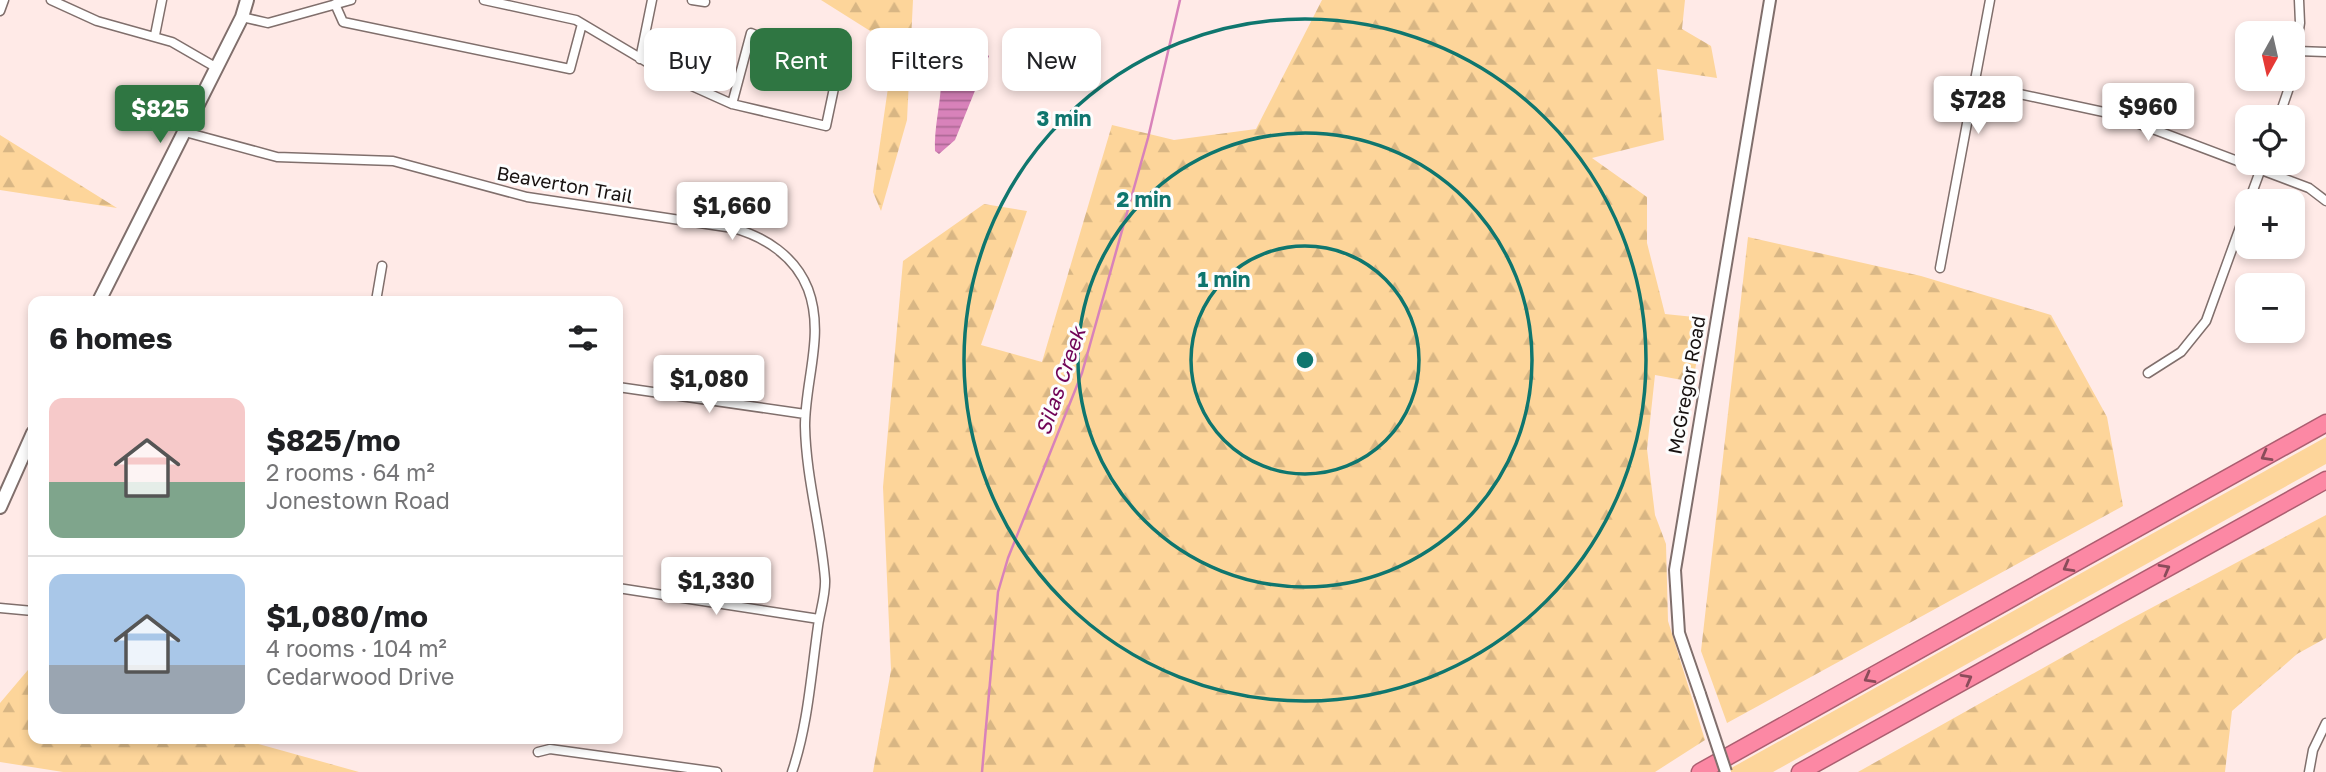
<!DOCTYPE html>
<meta charset="utf-8">
<style>
:root{--surface:#fff;--page:#f2f2f2;--text:#202124;--muted:#757577;--line:#e0e0e0;--accent:#2f7642}
body{margin:0;font-family:"Golos Text",sans-serif;background:var(--page);color:var(--text);height:100vh;display:flex;flex-direction:column;font-size:26px;white-space:nowrap}
*{box-sizing:border-box;margin:0}
p{font-size:23px;color:var(--muted)}
.icon{flex:none;width:38px;height:38px;fill:none;stroke:currentColor;stroke-width:2;stroke-linecap:round;stroke-linejoin:round}
.map{position:relative;flex:1;overflow:hidden}
.drawer{position:absolute;left:28px;top:296px;width:595px;height:448px;display:flex;flex-direction:column;background:var(--surface);border-radius:14px;box-shadow:0 4px 10px #0003}
.drawer>*{flex:none}
.guide{position:absolute;left:644px;top:28px;width:665px;height:63px;display:flex;gap:14px}
.needle{width:46px;rotate:188deg}
.buttons{position:absolute;left:2235px;top:21px;display:grid;gap:14px}
.buttons a{display:grid;place-items:center;width:70px;height:70px;border-radius:14px;background:var(--surface);box-shadow:0 4px 10px #0003;font-size:35px}
.price{position:absolute;translate:-50% -60px;padding:0 16px;border-radius:7px;background:#fff;color:#222;font-size:23px;line-height:46px;filter:drop-shadow(0 2px 4px #0008)}
.price::after{content:'';position:absolute;left:50%;top:42px;width:21px;height:16px;margin-left:-10px;background:inherit;clip-path:polygon(0 0,100% 0,50% 100%)}
.price.current{background:var(--accent);color:#fff}
ul{padding:0;list-style:none}
li{display:flex;align-items:center;gap:21px;height:175px;padding:0 21px}
li+li{border-top:2px solid var(--line)}
li span{display:grid;place-items:center;flex:none;width:196px;height:140px;border-radius:14px;color:#555}
li>.icon{margin-inline-start:auto}
span .icon{width:84px;height:84px;fill:#fffc;stroke-width:1}
li b{font-size:30px}
h2{display:flex;justify-content:space-between;align-items:center;height:84px;padding:0 21px;font-size:30px}
.chip{padding:0 24px;border-radius:14px;background:var(--surface);box-shadow:0 4px 10px #0003;font-size:24px;line-height:63px}
.chip.current{background:var(--accent);color:#fff}
.map>svg:first-child{display:block}
</style>
<div class="map">
<svg width="2326" height="772" viewBox="0 0 2326 772">
<defs>
<pattern id="forest-firs" width="22" height="20" patternUnits="userSpaceOnUse" patternTransform="scale(1.75)"><rect width="22" height="20" fill="#fdd59a"/><path d="M5 1l3.5 6h-7zM16 11l3.5 6h-7z" fill="#d8b684"/></pattern>
<pattern id="water-rules" width="6" height="5" patternUnits="userSpaceOnUse" patternTransform="scale(1.75)"><rect width="6" height="5" fill="#d882ba"/><path d="M0 2.5h6" fill="none" stroke="#ae6996"/></pattern>
</defs>
<rect width="100%" height="100%" fill="#ffeae7"/>
<path fill="#fdd59a" d="M2326,437v27l-553,308h-49z"/>
<path fill="url(#forest-firs)" d="M821,0h92l-6,120 -26,91 -8,-19 21,-146z
M1322,0h363l-3,29 29,17 6,32 -60,-9 7,71 -72,18 55,39v46l18,71 39,4 -11,64 -38,-7 -8,74 8,66 11,29 2,77 37,119 -50,32h-782l18,-102 -8,-183 20,-226 81,-57 43,7 -46,134 61,17 70,-237 62,15 82,-11z
M0,135l117,73 -117,-18z
M1748,237l173,39 130,39 56,102 16,89 -396,217 -26,-72z
M2326,515v123l-29,16 -65,57 -7,61h-367l265,-149z
M33,664v74l208,1 118,33h-296l-63,-10v-59z"/>
<path fill="url(#water-rules)" d="M955,40l23,6 11,10 -34,84 -16,14 -4,-3c-1,-23 5,-44 6,-67 1,-13 -3,-25 0,-39z"/>
<g fill="none" stroke-linecap="round" stroke-linejoin="round">
<path stroke="#d882ba" stroke-width="2.5" d="M982,772l16,-180 10,-34 74,-185 66,-235 32,-138"/>
<defs>
<path id="minor" d="M51,0l46,21 75,21 45,26
M484,0l92,20 96,57 60,27
M692,0l13,2
M335,4l8,18 227,47 12,-45
M0,11l4,-11
M242,17l26,6 83,-23
M751,33l87,36 -12,57 -94,-22z
M155,35l7,-35
M2297,51l29,1
M640,59l12,-59
M2292,78l8,-55 -1,-23
M1973,84l140,30 196,74 17,13
M2279,117l13,-38
M185,132l92,25 116,4 134,36 206,31c32,9 62,28 75,61 17,45 -3,91 -3,137 1,52 16,102 20,153 1,15 -5,32 -7,47 -7,49 -10,99 -26,146
M2249,201l14,-38
M1940,268l50,-268
M376,301l6,-35
M2148,373l33,-21 25,-31 41,-113
M618,387l187,27
M618,588l201,31
M0,608l33,3
M538,752l12,-3 167,23
M2309,772l4,-22 13,-27"/>
<path id="tertiary" d="M1700,694l-21,-61 -4,-63 95,-570"/>
<path id="secondary" d="M99,301l143,-284 5,-17
M0,507l33,-74"/>
<path id="motorway" d="M1700,772l626,-349
M1800,772l526,-292"/>
</defs>
<use href="#minor" stroke="#806f6c" stroke-width="11"/>
<use href="#tertiary" stroke="#806f6c" stroke-width="14"/>
<use href="#secondary" stroke="#806f6c" stroke-width="16"/>
<use href="#motorway" stroke="#ac5e70" stroke-width="19"/>
<use href="#minor" stroke="#fff" stroke-width="8"/>
<use href="#tertiary" stroke="#fff" stroke-width="10"/>
<use href="#secondary" stroke="#fff" stroke-width="12"/>
<use href="#motorway" stroke="#fc88a4" stroke-width="16"/>
<defs>
<path id="tertiary-bridge" d="M1700,694l26,78"/>
</defs>
<use href="#tertiary-bridge" stroke="#806f6c" stroke-width="14" stroke-linecap="butt"/>
<use href="#tertiary-bridge" stroke="#fff" stroke-width="10"/>
</g>
<defs><path id="oneway-chevron" d="M-2-3.5L2.5 0L-2 3.5" fill="none" stroke-width="1.6" stroke-linecap="round" stroke-linejoin="round" transform="scale(1.75)"/></defs>
<g stroke="#8a4c5a">
<use href="#oneway-chevron" transform="translate(2266 456) rotate(151)"/>
<use href="#oneway-chevron" transform="translate(2068 567) rotate(151)"/>
<use href="#oneway-chevron" transform="translate(2165 569) rotate(-29)"/>
<use href="#oneway-chevron" transform="translate(1869 678) rotate(151)"/>
<use href="#oneway-chevron" transform="translate(1967 679) rotate(-29)"/>
</g>
<g fill="none" stroke="#0f766e" stroke-width="3.5">
<circle cx="1305" cy="360" r="114"/>
<circle cx="1305" cy="360" r="227"/>
<circle cx="1305" cy="360" r="341"/>
</g>
<g text-anchor="middle" dominant-baseline="central" stroke-width="6" stroke-linejoin="round" paint-order="stroke">
<g font-size="19" fill="#171110" stroke="#fdfdfd">
<text transform="translate(565 184) rotate(10)">Beaverton Trail</text>
<text transform="translate(1686 385) rotate(-80)">McGregor Road</text>
</g>
<g font-size="21" font-style="italic" fill="#710457" stroke="#fdfdfd">
<text transform="translate(1060 381) rotate(-71)">Silas Creek</text>
</g>
</g>
<circle cx="1305" cy="360" r="10" fill="#0f766e" stroke="#fdfdfd" stroke-width="3.5"/>
<g font-size="21" text-anchor="middle" font-weight="bold" fill="#0f766e" stroke="#fdfdfd" stroke-width="6" stroke-linejoin="round" paint-order="stroke">
<text x="1064" y="126">3 min</text>
<text x="1144" y="207">2 min</text>
<text x="1224" y="287">1 min</text>
</g>
</svg>
<div class="buttons">
<a><svg class="needle" viewBox="-14 -14 28 28"><path d="M0-13l5 13h-10z" fill="#e53935"/><path d="M0 13l5-13h-10z" fill="#757577"/></svg></a>
<a><svg class="icon" aria-label="locate" viewBox="0 0 24 24"><circle cx="12" cy="12" r="6"/><path d="M12 2v4M12 18v4M2 12h4M18 12h4"/></svg></a>
<a>+</a>
<a>−</a>
</div>
<b class="price" style="left:1978px;top:136px">$728</b>
<b class="price" style="left:2148px;top:143px">$960</b>
<b class="price current" style="left:160px;top:145px">$825</b>
<b class="price" style="left:732px;top:242px">$1,660</b>
<b class="price" style="left:709px;top:415px">$1,080</b>
<b class="price" style="left:716px;top:617px">$1,330</b>
<div class="guide">
<a class="chip">Buy</a>
<a class="chip current">Rent</a>
<a class="chip">Filters</a>
<a class="chip">New</a>
</div>
<section class="drawer">
<h2>6 homes<svg class="icon" aria-label="filters" viewBox="0 0 24 24"><path d="M4 7h16M4 17h16"/><circle cx="9" cy="7" r="2"/><circle cx="15" cy="17" r="2"/></svg></h2>
<ul>
<li><span style="background:linear-gradient(#f6c9c9 60%,#7fa58c 0)"><svg class="icon" aria-label="home" viewBox="0 0 24 24"><path d="M3 11l9-7 9 7M6 9v11h12V9"/></svg></span><div><b>$825/mo</b><p>2 rooms · 64 m²</p><p>Jonestown Road</p></div></li>
<li><span style="background:linear-gradient(#a9c7e8 65%,#9aa5b1 0)"><svg class="icon" aria-label="home" viewBox="0 0 24 24"><path d="M3 11l9-7 9 7M6 9v11h12V9"/></svg></span><div><b>$1,080/mo</b><p>4 rooms · 104 m²</p><p>Cedarwood Drive</p></div></li>
</ul>
</section>
</div>
